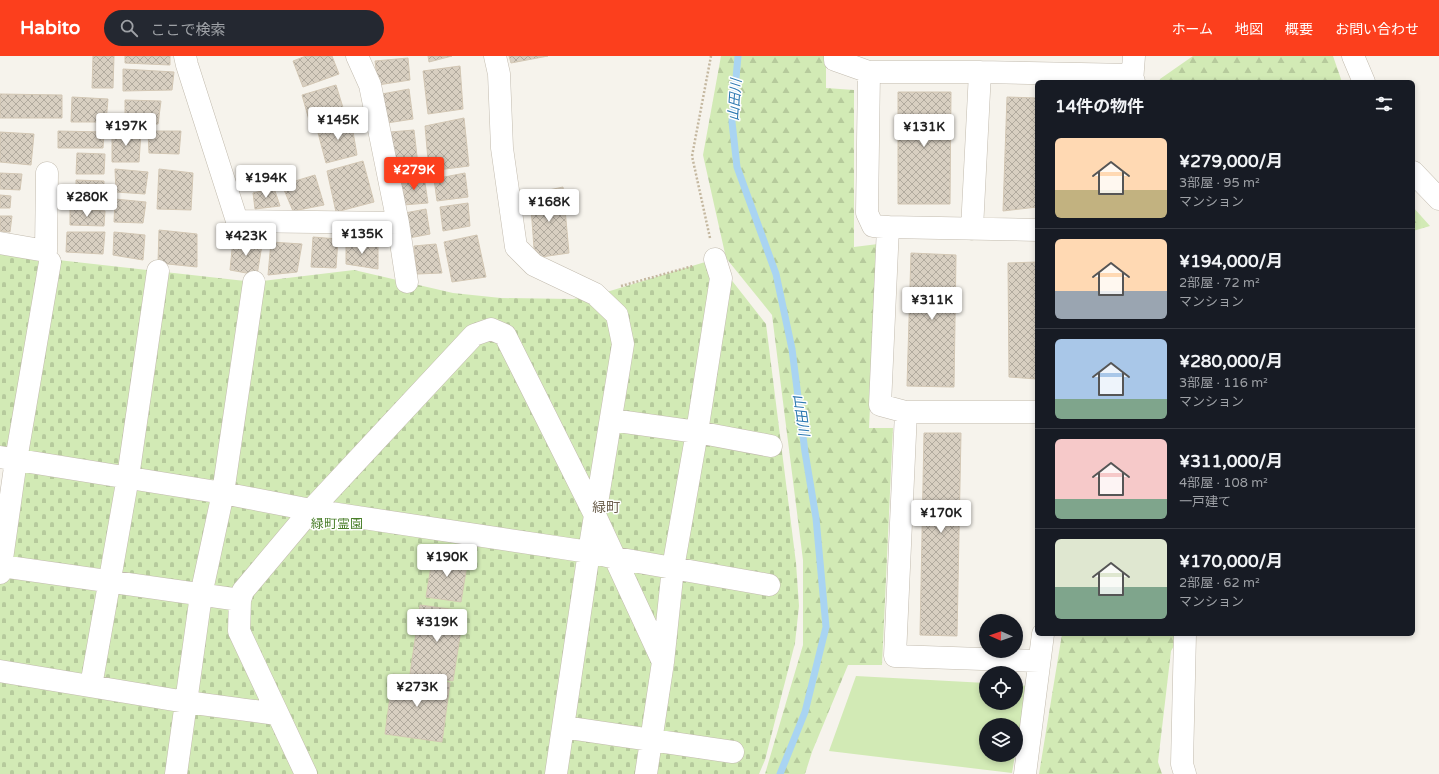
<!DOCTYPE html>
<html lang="ja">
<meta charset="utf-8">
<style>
:root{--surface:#171b24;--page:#242831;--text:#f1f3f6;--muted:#9ea1a6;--line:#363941;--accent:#fc3f1d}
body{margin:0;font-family:"Varela Round","Noto Sans JP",sans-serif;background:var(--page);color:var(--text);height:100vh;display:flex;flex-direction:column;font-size:15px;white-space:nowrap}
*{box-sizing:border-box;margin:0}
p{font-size:13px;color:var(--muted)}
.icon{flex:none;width:22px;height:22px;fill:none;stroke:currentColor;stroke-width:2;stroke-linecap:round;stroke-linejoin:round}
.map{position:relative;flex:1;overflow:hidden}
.panel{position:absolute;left:1035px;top:24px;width:380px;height:556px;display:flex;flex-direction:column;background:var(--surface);border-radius:6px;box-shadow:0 2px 6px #0003}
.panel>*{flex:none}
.needle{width:26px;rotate:272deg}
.tools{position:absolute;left:979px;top:558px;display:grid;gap:8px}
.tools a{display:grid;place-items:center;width:44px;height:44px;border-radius:50%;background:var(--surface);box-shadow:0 2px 6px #0003;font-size:20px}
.price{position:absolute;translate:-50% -34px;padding:0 9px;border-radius:4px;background:#fff;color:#222;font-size:13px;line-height:26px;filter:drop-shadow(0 1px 2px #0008)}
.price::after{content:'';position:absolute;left:50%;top:24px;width:12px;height:9px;margin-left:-6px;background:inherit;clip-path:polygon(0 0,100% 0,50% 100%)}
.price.active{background:var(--accent);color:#fff}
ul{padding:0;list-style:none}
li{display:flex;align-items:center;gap:12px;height:100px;padding:0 20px}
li+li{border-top:1px solid var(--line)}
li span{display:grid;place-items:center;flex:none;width:112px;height:80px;border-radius:6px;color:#555}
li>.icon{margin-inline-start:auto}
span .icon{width:48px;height:48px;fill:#fffc;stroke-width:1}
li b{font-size:17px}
h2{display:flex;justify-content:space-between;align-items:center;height:48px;padding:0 20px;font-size:17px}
header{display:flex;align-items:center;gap:24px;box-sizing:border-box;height:56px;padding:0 20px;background:var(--accent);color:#fff}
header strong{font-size:19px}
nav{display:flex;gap:22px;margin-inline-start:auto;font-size:14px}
.search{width:280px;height:36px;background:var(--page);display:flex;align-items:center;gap:10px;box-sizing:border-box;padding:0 14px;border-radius:22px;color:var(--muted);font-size:15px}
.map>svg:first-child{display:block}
</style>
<header>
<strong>Habito</strong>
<div class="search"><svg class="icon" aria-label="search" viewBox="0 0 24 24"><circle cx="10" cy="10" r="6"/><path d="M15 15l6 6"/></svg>ここで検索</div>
<nav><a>ホーム</a><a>地図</a><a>概要</a><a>お問い合わせ</a></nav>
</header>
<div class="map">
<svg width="1439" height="718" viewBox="0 0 1439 718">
<defs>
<pattern id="forest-firs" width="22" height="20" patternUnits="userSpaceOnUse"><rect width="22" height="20" fill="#d2eab5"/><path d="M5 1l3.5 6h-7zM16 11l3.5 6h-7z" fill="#b6ca9c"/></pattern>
<pattern id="cemetery-stones" width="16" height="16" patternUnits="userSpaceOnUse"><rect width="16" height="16" fill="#d2eab5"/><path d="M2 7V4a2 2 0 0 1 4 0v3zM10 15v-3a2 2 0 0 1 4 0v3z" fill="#b6ca9c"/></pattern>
<pattern id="building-cross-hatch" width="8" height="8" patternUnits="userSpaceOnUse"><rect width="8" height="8" fill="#d8cfc1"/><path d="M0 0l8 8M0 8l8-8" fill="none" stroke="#b1aa9e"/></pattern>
</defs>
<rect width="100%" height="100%" fill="#f6f3ec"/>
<path fill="#d2eab5" d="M856,620l130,7v20h30v-18l13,1 -13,66v-27h-30v30h29l-3,18 -183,-22z"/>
<path fill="url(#forest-firs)" d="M721,0h105v32l28,2v157l24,-3 -9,184h24l-11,237h-34l-36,87 -7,22h-40l38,-129v-85l-31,-245 -46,-57 -23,-103z
M1193,0h140l9,26h-183l1,-3z
M1413,151l17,19 -17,5z
M1062,578h119l-10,17 -13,111 4,12h-123z"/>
<path fill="url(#cemetery-stones)" d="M0,192l58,12 196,22 100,-12 99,23 48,5 72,1 37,-8 105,-32 51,65 30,239 3,43 -4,37 -30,117 -6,14h-759v-228l13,-81 -13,-3z"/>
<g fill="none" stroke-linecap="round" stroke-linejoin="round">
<path stroke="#a9d4f2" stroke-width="7" d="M738,0l-6,66 5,45 39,107 16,75 13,103 11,66 10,109 -21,85 -25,62"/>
</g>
<path fill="url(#building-cross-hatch)" stroke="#d3c7b4" d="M93,0h21l-1,32h-21z
M125,0h45v9l-45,-2z
M306,0h26l7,18 -36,13 -10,-26z
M428,0h24l-23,6z
M509,0h39l-37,7z
M408,2l2,22 -32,5 -3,-24z
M460,10l3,43 -35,5 -5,-43z
M123,13l51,3 -2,18 -49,1z
M336,29l8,26 -35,9 -7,-25z
M409,33l4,30 -26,4 -5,-29z
M898,36h53l-1,112h-52z
M0,38l62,1v23h-62z
M72,41l36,2 -2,23h-35z
M1007,41l30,1v109l-34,4z
M125,44l36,1 -3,23 -33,2z
M464,62l5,48 -40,5 -4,-45z
M351,64l6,35 -31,8 -9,-34z
M414,74l4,35 -22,3 -6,-36z
M58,75l46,1 -1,16h-45z
M112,75l29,1 -2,30h-27z
M148,75h33l-2,23 -30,-1z
M0,76l34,2 -3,31 -31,-3z
M77,97l28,1 -1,20h-28z
M363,105l11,41 -38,10 -9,-41z
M115,113l33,3 -3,22 -29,-2z
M159,113l34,4 -2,37 -34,-1z
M0,117l22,1 -2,16 -20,-1z
M465,117l3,24 -31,4 -3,-22z
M315,119l9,30 -31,6 -11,-26z
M424,120l4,27 -25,2 -4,-26z
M76,124l28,1v22l-28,-1z
M563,131l6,66 -28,4 -7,-9 -4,-54z
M274,132l6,18 -25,3 -2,-16z
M0,139l11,1 -1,12h-10z
M115,143l31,3 -3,21 -29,-1z
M468,147l2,23 -27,5 -3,-24z
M70,153l35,2 -1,15 -34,-1z
M426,153l4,25 -21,4 -4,-25z
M0,160h12l-2,16 -10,-1z
M159,174l38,4v33l-39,-4z
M67,176h38l-2,22 -37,-2z
M114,176l31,3 -2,25 -30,-5z
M477,179l9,42 -34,5 -8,-40z
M313,181l25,2 -2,29 -25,-1z
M233,184l29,5 -5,30 -27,-5z
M271,186l31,2 -5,28 -29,3z
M346,187l32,1v25l-32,-5z
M436,188l6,29 -25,1 -3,-28z
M911,197l45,2 -2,132 -47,-1z
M1037,206v117l-28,-2 -1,-114z
M924,377h37l-4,203 -37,-1z
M433,498l35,5 -7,43 -35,-5z
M420,549l44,6 -11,70 -43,-7z
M393,618l57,9 -8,59 -57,-8z"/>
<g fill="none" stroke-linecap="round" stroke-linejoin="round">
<defs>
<path id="minor" d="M185,0l2,9 50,156 161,2 -28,-138 -13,-29
M495,0l4,18 3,74 14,99 18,18 61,29 22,21 6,29 -34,208 -33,222
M835,0v4l34,12
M1353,0l11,26
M1132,26l2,-26
M1413,116l26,27
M398,167l9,59
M888,171l-15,-1 -6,-13 2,-141h111l152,3 2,7
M972,173l8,-157
M1037,174l-149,-3 -8,178 26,7h131
M0,187l46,8 1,-78
M906,356l-11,244 144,5
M611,364l86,12 74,14
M0,401l223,36 88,17 278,42 27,6 153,27
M1,510l239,34
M0,517l16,-113 34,-198
M0,615l186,31 91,12
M91,630l37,-209 30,-206
M563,671l170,25
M176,718l25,-179 22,-102 31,-211
M306,718l-67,-143 1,-31 3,-9 68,-81 163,-175 17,-6 14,6 90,180 68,147
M646,718l17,-112 10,-94 24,-136 24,-154 -6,-19
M1025,718l18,-140
M1185,718l-3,-10 3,-130"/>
</defs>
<use href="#minor" stroke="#c2bbae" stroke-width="23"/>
<path stroke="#c4b79f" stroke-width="2.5" stroke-dasharray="2 2" stroke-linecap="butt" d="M710,182l-18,-82 19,-100
M621,230l72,-20"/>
<use href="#minor" stroke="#fff" stroke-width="22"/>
</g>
<g text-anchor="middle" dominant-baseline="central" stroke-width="3" stroke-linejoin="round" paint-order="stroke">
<g font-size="13" fill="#4a7f2a" stroke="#fff">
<text x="337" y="468">緑町霊園</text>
</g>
<g font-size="14" font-style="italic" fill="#2e7ab2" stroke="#fff">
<text transform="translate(735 44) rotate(-86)">山田川</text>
<text transform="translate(801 359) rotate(82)">山田川</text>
</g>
<g font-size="14" fill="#6e6250" stroke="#fff">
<text x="606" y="451">緑町</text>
</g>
</g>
</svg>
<div class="tools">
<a><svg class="needle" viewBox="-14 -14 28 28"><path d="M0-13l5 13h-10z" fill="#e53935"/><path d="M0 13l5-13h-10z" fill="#9ea1a6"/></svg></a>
<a><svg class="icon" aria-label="locate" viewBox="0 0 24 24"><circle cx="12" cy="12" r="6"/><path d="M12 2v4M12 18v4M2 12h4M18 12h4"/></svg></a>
<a><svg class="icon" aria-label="layers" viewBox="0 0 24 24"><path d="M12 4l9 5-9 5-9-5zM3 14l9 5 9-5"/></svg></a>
</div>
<b class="price" style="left:338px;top:85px">¥145K</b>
<b class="price" style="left:126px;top:91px">¥197K</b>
<b class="price" style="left:924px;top:92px">¥131K</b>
<b class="price active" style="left:414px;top:135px">¥279K</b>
<b class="price" style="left:266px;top:143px">¥194K</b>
<b class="price" style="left:87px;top:162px">¥280K</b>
<b class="price" style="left:549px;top:167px">¥168K</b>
<b class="price" style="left:362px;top:199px">¥135K</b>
<b class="price" style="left:246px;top:201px">¥423K</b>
<b class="price" style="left:932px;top:265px">¥311K</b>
<b class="price" style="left:941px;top:478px">¥170K</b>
<b class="price" style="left:447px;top:522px">¥190K</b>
<b class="price" style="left:437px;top:587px">¥319K</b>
<b class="price" style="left:417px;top:652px">¥273K</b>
<section class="panel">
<h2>14件の物件<svg class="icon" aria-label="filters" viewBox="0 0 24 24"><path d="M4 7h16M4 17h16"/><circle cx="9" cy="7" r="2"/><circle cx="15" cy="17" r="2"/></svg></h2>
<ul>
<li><span style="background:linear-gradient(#ffd9b3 65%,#c2b280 0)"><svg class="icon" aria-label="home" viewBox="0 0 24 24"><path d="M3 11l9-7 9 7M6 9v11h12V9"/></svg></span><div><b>¥279,000/月</b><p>3部屋 · 95 m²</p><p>マンション</p></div></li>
<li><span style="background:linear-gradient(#ffd9b3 65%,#9aa5b1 0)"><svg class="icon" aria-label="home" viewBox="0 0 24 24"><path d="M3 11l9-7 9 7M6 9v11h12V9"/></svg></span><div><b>¥194,000/月</b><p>2部屋 · 72 m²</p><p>マンション</p></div></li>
<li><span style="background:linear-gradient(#a9c7e8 75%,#7fa58c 0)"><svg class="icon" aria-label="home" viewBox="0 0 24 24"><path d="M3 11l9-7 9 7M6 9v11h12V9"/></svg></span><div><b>¥280,000/月</b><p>3部屋 · 116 m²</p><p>マンション</p></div></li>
<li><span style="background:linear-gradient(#f6c9c9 75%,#7fa58c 0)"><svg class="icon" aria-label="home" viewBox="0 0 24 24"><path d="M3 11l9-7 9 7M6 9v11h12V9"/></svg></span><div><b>¥311,000/月</b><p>4部屋 · 108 m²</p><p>一戸建て</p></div></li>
<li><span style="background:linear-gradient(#dfe7d0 60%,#7fa58c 0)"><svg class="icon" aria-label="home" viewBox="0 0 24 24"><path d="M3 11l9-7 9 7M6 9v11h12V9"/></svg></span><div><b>¥170,000/月</b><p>2部屋 · 62 m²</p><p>マンション</p></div></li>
</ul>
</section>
</div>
